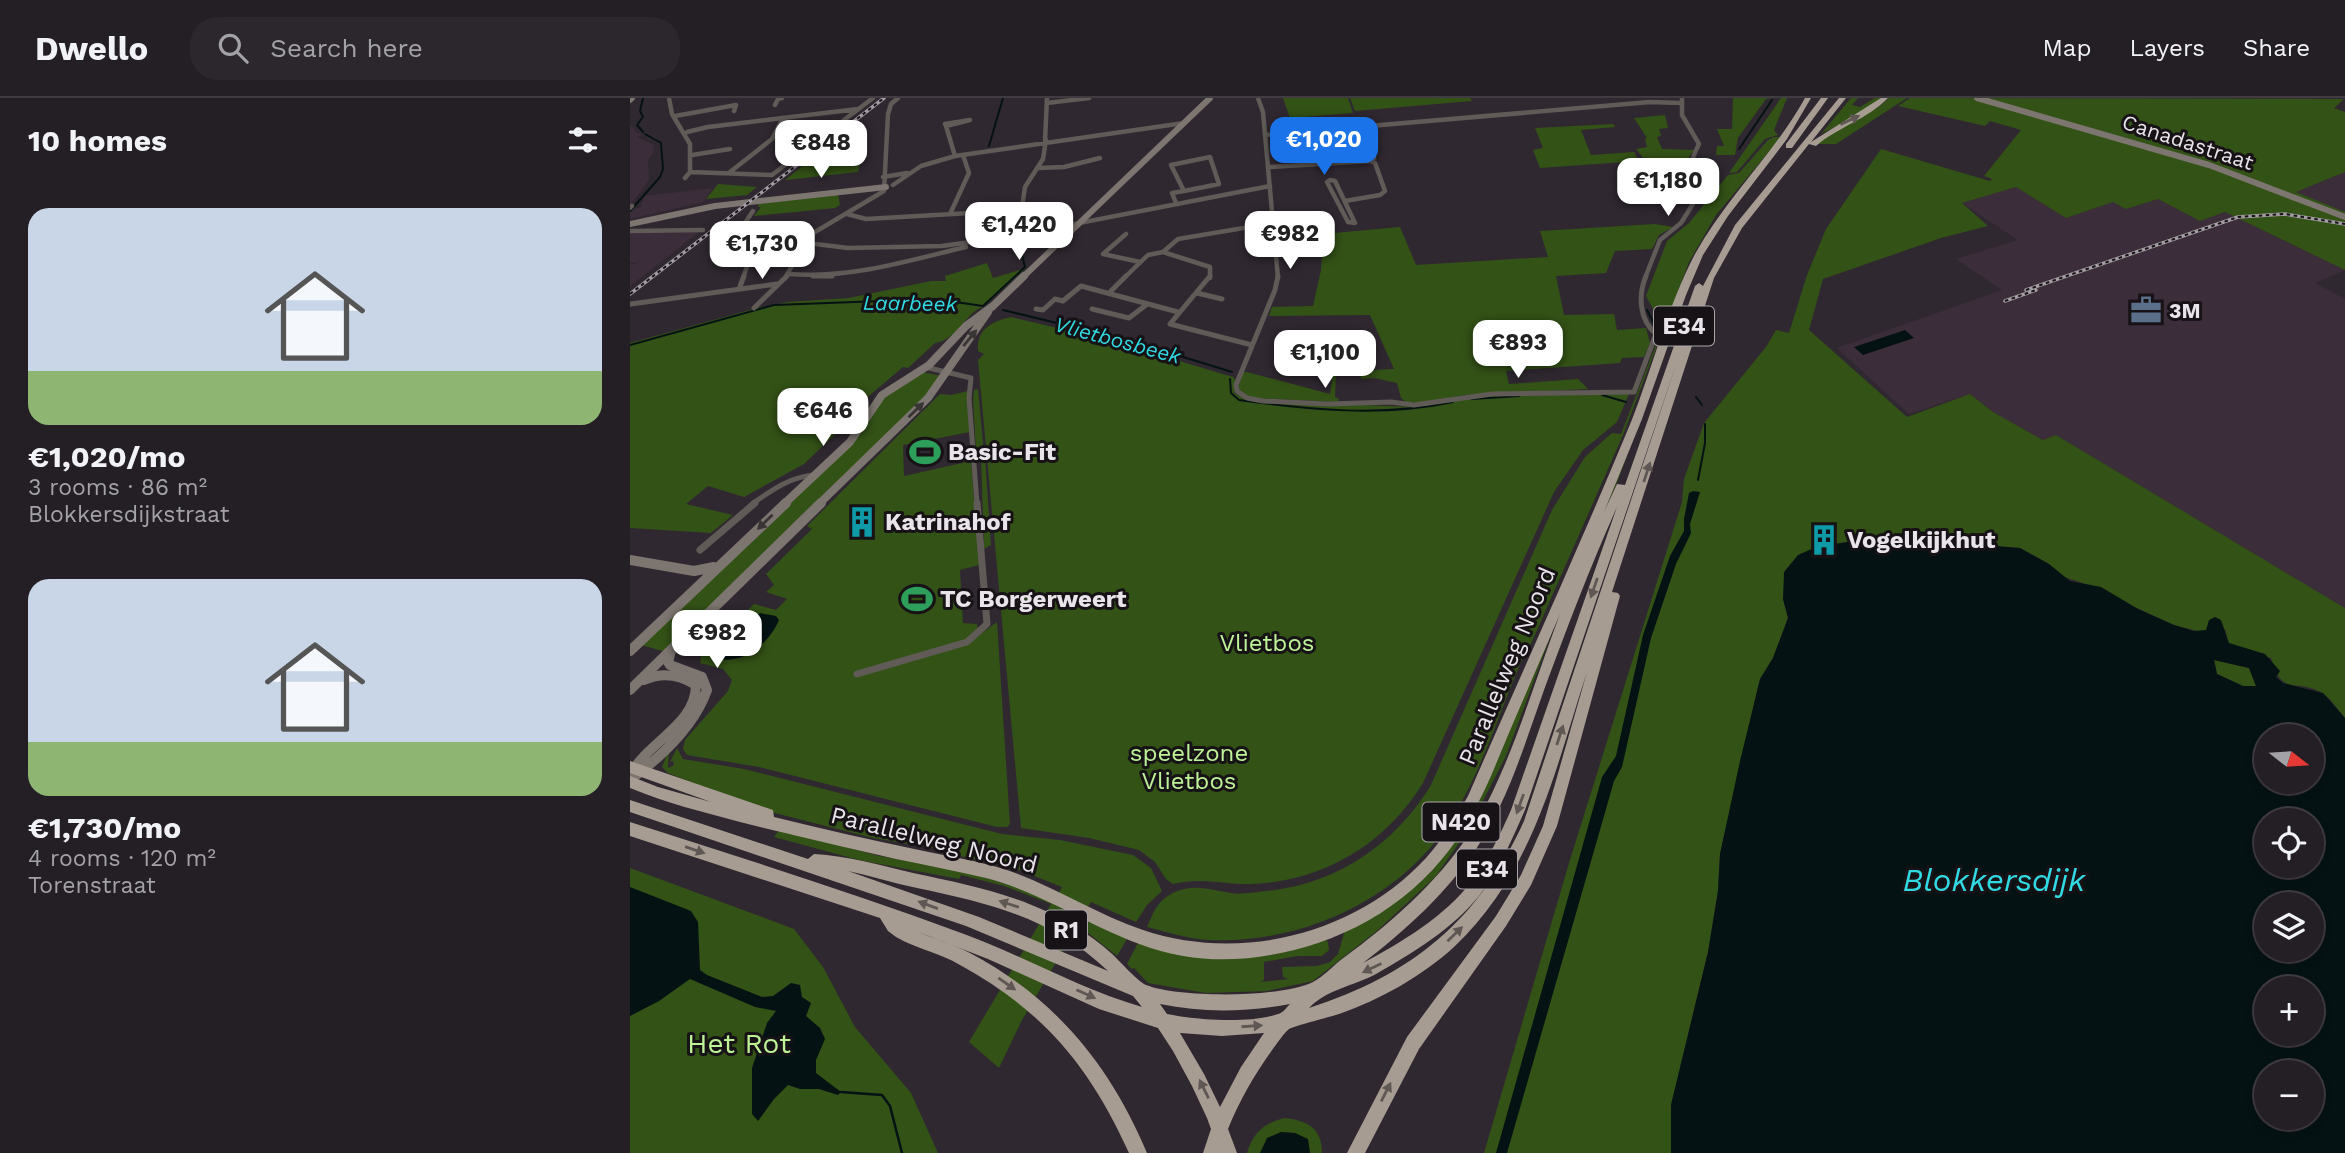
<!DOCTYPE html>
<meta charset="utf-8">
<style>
:root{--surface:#241e25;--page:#2c272d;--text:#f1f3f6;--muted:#a3a2a7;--line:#413c42;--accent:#1a73e8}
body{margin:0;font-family:"Work Sans",sans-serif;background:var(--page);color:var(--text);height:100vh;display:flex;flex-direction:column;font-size:26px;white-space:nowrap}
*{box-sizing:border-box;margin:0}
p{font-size:23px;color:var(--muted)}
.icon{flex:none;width:38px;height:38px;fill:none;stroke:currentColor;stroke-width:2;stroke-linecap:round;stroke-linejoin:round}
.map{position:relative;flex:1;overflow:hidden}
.drawer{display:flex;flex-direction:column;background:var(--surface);width:630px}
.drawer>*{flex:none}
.needle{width:46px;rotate:107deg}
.tools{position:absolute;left:1624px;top:626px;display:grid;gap:14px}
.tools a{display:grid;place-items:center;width:70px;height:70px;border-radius:50%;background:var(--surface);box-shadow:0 4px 10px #0003,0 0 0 2px var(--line);font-size:35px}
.price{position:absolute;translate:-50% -60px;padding:0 16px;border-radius:14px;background:#fff;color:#222;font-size:23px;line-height:46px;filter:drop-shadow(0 2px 4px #0008)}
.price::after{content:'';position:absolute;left:50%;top:42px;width:21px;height:16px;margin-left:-10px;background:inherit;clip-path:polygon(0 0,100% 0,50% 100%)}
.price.active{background:var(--accent);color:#fff}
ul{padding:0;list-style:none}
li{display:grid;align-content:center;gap:14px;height:371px;padding:0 28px}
li span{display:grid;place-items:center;height:217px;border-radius:21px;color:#555}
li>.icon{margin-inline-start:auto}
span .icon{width:126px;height:126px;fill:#fffc;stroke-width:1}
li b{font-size:30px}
h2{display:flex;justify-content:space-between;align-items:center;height:84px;padding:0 28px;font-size:30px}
header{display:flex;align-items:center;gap:42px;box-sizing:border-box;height:98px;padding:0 35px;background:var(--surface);border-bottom:2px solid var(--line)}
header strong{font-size:33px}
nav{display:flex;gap:38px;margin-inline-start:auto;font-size:24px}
.search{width:490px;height:63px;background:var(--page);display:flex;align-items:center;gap:18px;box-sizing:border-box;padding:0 24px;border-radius:28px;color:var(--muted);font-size:26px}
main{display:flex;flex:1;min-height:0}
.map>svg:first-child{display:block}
</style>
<header>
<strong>Dwello</strong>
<div class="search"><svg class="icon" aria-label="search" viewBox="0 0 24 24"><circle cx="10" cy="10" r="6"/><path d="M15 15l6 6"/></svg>Search here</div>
<nav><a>Map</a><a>Layers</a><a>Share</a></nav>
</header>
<main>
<section class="drawer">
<h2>10 homes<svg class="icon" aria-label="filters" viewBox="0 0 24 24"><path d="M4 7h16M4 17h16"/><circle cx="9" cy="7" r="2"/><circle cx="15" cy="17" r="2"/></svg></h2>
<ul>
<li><span style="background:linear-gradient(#c9d6e8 75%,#8fb573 0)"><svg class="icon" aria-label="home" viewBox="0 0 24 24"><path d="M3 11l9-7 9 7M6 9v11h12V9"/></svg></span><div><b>€1,020/mo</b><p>3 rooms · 86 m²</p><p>Blokkersdijkstraat</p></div></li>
<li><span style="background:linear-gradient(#c9d6e8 75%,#8fb573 0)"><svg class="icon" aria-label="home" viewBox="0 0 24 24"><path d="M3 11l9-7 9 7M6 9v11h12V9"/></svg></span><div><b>€1,730/mo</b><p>4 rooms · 120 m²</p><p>Torenstraat</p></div></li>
</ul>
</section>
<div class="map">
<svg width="1715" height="1055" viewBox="0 0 1715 1055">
<rect width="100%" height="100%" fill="#302831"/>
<path fill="#3c2d3a" d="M2,28l5,7 6,1 -6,3 17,8 -1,8 -5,7 1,20 -19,25v-78z
M1715,74v40l-50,-20 26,-10z
M1386,89l50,31 47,-16 13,7 32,-10 42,22 25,-9 120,58 -30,13 30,16v309l-289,-173 -13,5 -50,-28 -23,-18 -61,20 -72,-66 165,-58 -46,-31 62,-19 -56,-37z
M83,90l-10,14 -73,17v-8l10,-4 5,-11z
M0,134l23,1 46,-1 -69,54v-21l12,-3 -12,1z"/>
<path fill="#335216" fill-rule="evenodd" d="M653,0h65l5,15 -63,5z
M720,0h120l2,3 -117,10z
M1103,0h40l-7,1 -28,39 -3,17h-19l1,-9h7l-7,-17h15z
M1151,0h6l-13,32 4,5 -13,4 -28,33 -8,1z
M1221,0h7l-6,7 8,2 15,-9h7l-19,15 -42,21z
M1259,0h18l-71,46h-19c22,-19 50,-25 72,-46z
M1280,0l434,1 -10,9 11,4v60l-49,20 49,20v58l-120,-58 -25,9 -42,-22 -32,10 -13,-7 -47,16 -50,-31 -54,16 26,23 -47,12 -118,41 -14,51 98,87 63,-23 23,18 50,28 13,-5 289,173v110c-7,-8 -14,-20 -23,-25 -27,-16 -39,6 -51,-35l-43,-15 -3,-14 -24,3 -27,-7 -94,-43 -19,-6 -12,-12 -29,-16 -51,-4 -24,-9 -28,-4 -101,16 -33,52 5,19 -15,40 -13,21 -40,175 -2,37 -10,61 -37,153v48h-187l85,-290 113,-361 2,-23 20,-56 62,-76 10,-17 13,3 18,-58 19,-46 55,-80 109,32 2,-2 -8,-3 37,-46 -31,-9 -5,5 -87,-20z
M1035,17l3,13 -9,1 2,7 -4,1 5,12 32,1 -7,10 -43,-1 -8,-10 11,-2 -2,-8 2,-1 -13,-20z
M983,26l2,3 -34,3 10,25 43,-3 5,9 -99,7 -7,-18 10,-2 -8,-20z
M1144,39h7l-65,78 -27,47 -66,173 -97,220h-2c-25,57 -43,121 -79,174 -52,74 -147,115 -236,111 -21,-1 -42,-8 -62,-13 7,-15 10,-27 28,-35 20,-9 39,-1 56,1 8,2 25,-1 36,-2 70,-7 128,-47 164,-106l121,-275 33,-53 27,-24 9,1 43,-110 -4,-2 -14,-26 21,-55 22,-18 39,-48 11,-2 29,-33z
M234,53l-6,21 -73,8 31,-25z
M88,86l39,3 -10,8 -41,4z
M222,95l-14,2 2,10 -5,3 -81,8 7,-9h-3v-3z
M1025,126l18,3 -14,8 -7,14 -37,2 -9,22 -50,3 8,39 50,-1 3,16 29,-2 4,15 -6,14 -22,1 -2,5 -114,8 3,13 69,-5 10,10 -123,6 -45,8 -14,-1 -5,-4 -4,-15 -23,-5 -13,1 -1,-5 -24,1 -1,22 4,2 -1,3 -85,-4 -12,-5 -3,-6 5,-15h4l83,22 3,-22 61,-3 -24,-54 -101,1 3,-9 41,-1 8,-36 2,-36 77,-7 16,38 132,-8 -8,-26z
M357,165l6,15 33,-10 -43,39c-15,3 -27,34 -48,36l-27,25 -5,-1 -40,34 5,2 -64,61 -60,33 -36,-11 -22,18 47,11 -22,18 -81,-5v-185l127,-35 31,-6 61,-4 82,-17h15l-1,-5z
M381,219l101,24 121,36 3,4 -2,12 14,7 164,7 81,-11 136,-2 -12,28 -34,28 -29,42 -131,291c-38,62 -101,99 -174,101 -26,0 -50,-7 -76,0l-7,-5 -11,-17 -16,-12 -50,-12 -68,-10 -43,-468 6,-6 -6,-3c-2,-22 15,-30 33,-34z
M293,274l18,4 -12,19 -263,257 -25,-7 208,-199 33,-49z
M348,291l6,64 -8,-1 -3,-53 1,-9z
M338,293l2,41 -67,13 1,31 67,-15 8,104 -19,5 3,53 14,1 1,12 19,-14 13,202 -3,3h-10l-238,-60 -72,-12 -4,-6 2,-9 43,-49 4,-11 -9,-11 -23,-6 1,-7 53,-52 22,6 11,-11 -21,-7 8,-7 -8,-11 46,-45 -5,-3 133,-132 11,1zM117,525l14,21 -22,15 -8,-25z
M1015,310l-29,77 -57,128 -53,143 -38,74 -32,46 -58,54 -65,51 -46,10 -61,2 -58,-10 -14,-15 -2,1 -5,-5 12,-23 26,9 160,-11 3,3 1,8 -7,6h-25l-33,6v18l-4,2 28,-3 -5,-2 -1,-10 35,-1 13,-4 8,-8 7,-24 105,-85z
M351,358l4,1 6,88 -7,4z
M1584,562l35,8 7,18h-13l-26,-12z
M47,650l6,11 61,10 258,65 58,6 73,15 18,13 11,23 -15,14 -11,17 -45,-20 -7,12 44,23 -11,19 -39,-31 -56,95 -23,48 -30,-26 82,-138 -47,-18 -43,-11 -2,4 -100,-19 -85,-23 6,-8 99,27 79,13 97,30 7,-12 -48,-19 -54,-12 1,-3 -88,-15 -118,-30 -87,-35 -6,-6 7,-17 -1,18 6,-3 -1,-4 -3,1z
M0,770l164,61 29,38 32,60 56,66 27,60h-308z
M655,1020c23,3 37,10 37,35h-75c6,-20 17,-30 38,-35z"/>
<path fill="#051213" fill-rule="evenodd" d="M1275,232l9,8 -51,17 -9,-8z
M1063,393l7,1 -10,32 1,9 -15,31 -25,74 -29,129 -8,14 -10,35 -97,337h-11l106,-376 14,-21 27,-121 27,-79 14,-25v-12l5,-26z
M1287,433l28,4 24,9 51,4 29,16 21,17 31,6 37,22 36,16 20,6 12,-1 3,-10 6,-3 6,3 8,23 36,11 15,17 -4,6 7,6 40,10 22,25v435h-674v-48l37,-153 10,-61 2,-37 20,-93 20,-82 13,-21 15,-40 -5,-19 1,-27 14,-17 18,-8zM1584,562l35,8 7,18h-13l-26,-12zM1636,639h46v45h-46zM1636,723h46v45h-46zM1636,807h46v45h-46zM1636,891h46v45h-46zM1636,975h46v45h-46z
M130,515l16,3 3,4c-10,24 -37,46 -63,38l-2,-3 7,-13z
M0,789l61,24 7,11 2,48 7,5 55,22 11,-1 18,-13 9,2 2,12 9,6 -5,13 14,12 5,11 -9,21v13l25,19 -3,3 -19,-6h-19l-12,-4 -14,14 -16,22 -6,-7v-46l15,-45 9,-12 -21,-4 -65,-28 -31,22 -29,15z
M651,1034l14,1 13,6 2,14h-50l7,-15z"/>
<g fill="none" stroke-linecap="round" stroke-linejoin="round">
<path stroke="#051213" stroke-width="2" d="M13,0l-3,13 3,6 -6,8 6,7
M359,48l14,-48
M1109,51l33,-49
M0,113l30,-34 3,-8 -2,-26 -16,-9
M373,212l128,31 101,31
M1017,212l8,16
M0,247l144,-40 161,-6 48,7 42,-39 -7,-28
M600,281l1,14 8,7c70,10 144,17 214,2
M972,297l24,7
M1066,299l6,8
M842,301l47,-3
M1068,382l7,-37v-19"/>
<path stroke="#051213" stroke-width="2.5" d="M211,994l41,3 8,11 12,47"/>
<path stroke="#605b57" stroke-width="4.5" d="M39,0l3,16 18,30v28l-5,6
M628,0l5,14 15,166
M417,5l42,-5
M145,7l3,-6 4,-1
M45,18l61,-11 -2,6
M340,22l-24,6 -1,-2z
M316,28l9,30
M57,34l21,-5 150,-18
M635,37l385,-33 30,1
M415,43l2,-43
M62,57l38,-6
M580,59l9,27 -35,7 -13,-26z
M639,69l102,-6
M408,70l26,-1 36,-9 -8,2
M60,74l82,3 101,-77
M100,74l42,-33 11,-21
M253,79l24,-4
M700,82l5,1 20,42 -7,-1 -21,-40z
M263,87l28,-19 34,-10 229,-33
M715,103l35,-6 5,-4 -10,-28 -4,-2 3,-3 -6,-19 -9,-13
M546,105l-4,-10 12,-2
M0,110l2,-2
M217,116l19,5 156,-9
M320,116l19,-41 -6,-18
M0,133l73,-1
M87,134l131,16 94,-2 65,-9 263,-51
M388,136l7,-47 18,-28 3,-19
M496,136l-23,20 37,8
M107,137l16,-24
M148,140l33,-5
M533,154l47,15v11
M103,166l26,-1 14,-7
M159,176c62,5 117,-13 177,-27
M113,180l5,-14
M155,180l25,-43 74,-44 4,-77 3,-10 7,-6
M494,180l24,-23 15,-3 15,-13 96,-16
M1015,180l15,-38 21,-17 20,-32c-12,-20 -13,-26 -2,-47l-17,-29v-17"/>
<path stroke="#605b57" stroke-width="5" d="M183,178h19
M580,178l-40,48 82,21
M648,178l-3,14 -39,95 1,6 10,7 16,3 65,3 63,-2 23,3 78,-11 142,-2 22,-58c-17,-14 -18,-39 -10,-58
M109,191l5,-13
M481,193l15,-15
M567,195l25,6
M1,206l146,-20
M124,210l33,-32
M406,211l7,1 12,-11 8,2 18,-15 97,26
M462,211l37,9 17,-13
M295,269l46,11 -2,20 8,106
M122,406c20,-14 39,-28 64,-29"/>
<path stroke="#605b57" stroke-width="7" d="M70,452l55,-47
M227,576l110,-32 20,-18 -10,-121"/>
<path stroke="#7d756f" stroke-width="6" d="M1347,0l232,67 136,52
M0,2l2,-2
M0,126l85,-18 171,-19
M392,180l188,-180"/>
<path stroke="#7d756f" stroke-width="8" d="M154,406l66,-62 32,-47 47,-30 37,-39 27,-20 31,-30
M189,406l109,-106 60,-86"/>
<path stroke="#7d756f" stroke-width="10" d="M0,462l64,11 20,-4
M0,553l156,-148
M0,592l191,-187
M1,676c16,-32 65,-49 65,-89 -17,-11 -34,-13 -52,-5
M0,682c31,-23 64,-53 77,-90l-5,-13 -32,-12 -2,-3 3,-11"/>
<path fill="#a79c92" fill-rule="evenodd" d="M1175,0h6l-24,41 -59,77 -25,39 -17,40 -44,124 -38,93 13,-28 8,1 70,-199 4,-3 4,3 32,-61 104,-127h7l-35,44 70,-44h7c-20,21 -50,29 -72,48l-7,-2 -67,84 -28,50 -102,314 6,1 2,3 -63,230 -26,59 -25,41 -87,123 -54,104h-18l60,-116 89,-121 25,-41 22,-49 44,-154c-33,101 -53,199 -133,275 -32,29 -74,53 -115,67 -9,3 -45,12 -50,15 -5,4 -10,12 -14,17 -19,26 -35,53 -47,83l9,24h-34l8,-24 -4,-11 -15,-32 -19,-35 -15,-23 -59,-19 -111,-50 -72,-28c18,8 37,13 54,22 85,45 140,112 177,200h-18c-39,-86 -85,-142 -169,-188 -20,-12 -43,-16 -64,-28l-8,-6 -8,-13 -250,-82v-14c112,36 224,71 334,112 60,22 116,55 178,73l-9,-11 -167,-70 -336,-114v-12l178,59 6,-5c34,2 66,11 99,19 57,12 113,23 164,55 12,7 24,16 34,25 9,8 25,27 35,32 33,13 135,13 167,-3 10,-5 20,-16 29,-23 52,-38 103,-83 136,-139 36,-64 56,-138 82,-206 -18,42 -36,84 -54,126 -9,21 -17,43 -28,63 -32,67 -89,116 -160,140 -43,14 -89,21 -135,13 -71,-12 -128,-60 -197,-78 -30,-7 -60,-13 -90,-19 -52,-12 -104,-24 -156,-37 -37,-10 -74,-19 -110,-34v-12l28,11 53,15 -81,-29v-12l143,49 1,7c48,12 97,23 145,33 29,6 60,11 88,20 47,16 89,44 136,60 98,33 213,4 283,-72 17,-19 29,-40 42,-62 54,-124 111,-248 163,-374 22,-55 36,-115 64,-168 31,-56 79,-100 110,-156zM1047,264l-153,459c-45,99 -112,154 -215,187 19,-19 44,-22 67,-34 37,-21 76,-45 103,-78 20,-25 33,-57 46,-86zM987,409l-106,303c-11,25 -23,50 -40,72 -27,35 -69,60 -108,81 43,-33 85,-71 115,-117 31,-48 47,-103 66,-156 23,-62 46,-123 73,-183zM218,773c23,5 45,12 69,17 72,15 135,30 191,83l-129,-54zM530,906c43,9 87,8 130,0 -4,4 -7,9 -12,10 -28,10 -82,6 -111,0zM550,935l42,3 42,-3 -23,34 -21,40 -16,-33z
M1191,0h7l-36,50h-6v-4z"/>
<defs>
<path id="rail" d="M1396,192l212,-73 47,-3 60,10
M0,196l254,-196
M1375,203l31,-11"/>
</defs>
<use href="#rail" stroke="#a29ca3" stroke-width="3.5"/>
<use href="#rail" stroke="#161216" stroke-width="2" stroke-dasharray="3.5" stroke-linecap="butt"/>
</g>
<defs><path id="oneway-solid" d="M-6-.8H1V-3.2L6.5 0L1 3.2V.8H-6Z" transform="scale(1.75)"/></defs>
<g fill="#5e5754">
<use href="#oneway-solid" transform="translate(1220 22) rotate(-25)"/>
<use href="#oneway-solid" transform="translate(1017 374) rotate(-72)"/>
<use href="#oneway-solid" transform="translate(964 490) rotate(109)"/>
<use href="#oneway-solid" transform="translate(930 637) rotate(-72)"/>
<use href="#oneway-solid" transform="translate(890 706) rotate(110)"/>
<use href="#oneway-solid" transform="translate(65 752) rotate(19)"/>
<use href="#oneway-solid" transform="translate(379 806) rotate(-162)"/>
<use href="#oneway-solid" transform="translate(298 807) rotate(-160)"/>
<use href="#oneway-solid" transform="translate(825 836) rotate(-44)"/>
<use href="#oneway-solid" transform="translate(742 870) rotate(154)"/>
<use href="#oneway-solid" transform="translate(377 886) rotate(35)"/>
<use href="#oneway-solid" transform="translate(456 896) rotate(24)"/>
<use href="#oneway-solid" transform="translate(622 928) rotate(-4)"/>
<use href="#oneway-solid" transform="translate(574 991) rotate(-116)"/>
<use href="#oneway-solid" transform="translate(756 994) rotate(-63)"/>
</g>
<g fill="#3a3535">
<use href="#oneway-solid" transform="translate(340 240) rotate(-51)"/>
<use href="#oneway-solid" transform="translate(286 312) rotate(-44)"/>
<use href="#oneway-solid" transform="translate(135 424) rotate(136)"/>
</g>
<defs>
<symbol id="office-bare" viewBox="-9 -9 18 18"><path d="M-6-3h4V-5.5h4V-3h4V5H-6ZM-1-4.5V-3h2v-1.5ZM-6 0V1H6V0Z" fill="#5c6f8a" stroke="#161216" stroke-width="2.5" paint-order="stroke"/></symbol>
<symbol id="stadium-bare" viewBox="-9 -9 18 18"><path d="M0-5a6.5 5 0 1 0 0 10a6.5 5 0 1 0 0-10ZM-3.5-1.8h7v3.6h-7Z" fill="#2e9e5b" stroke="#161216" stroke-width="2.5" paint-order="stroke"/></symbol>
<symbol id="building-bare" viewBox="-9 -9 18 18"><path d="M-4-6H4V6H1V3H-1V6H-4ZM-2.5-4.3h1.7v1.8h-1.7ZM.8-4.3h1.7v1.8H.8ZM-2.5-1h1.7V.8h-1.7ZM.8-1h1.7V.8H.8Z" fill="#0f9aa8" stroke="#161216" stroke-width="2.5" paint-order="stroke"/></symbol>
</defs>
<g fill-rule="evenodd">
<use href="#office-bare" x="1494" y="190" width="44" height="44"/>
<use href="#stadium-bare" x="273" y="332" width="44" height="44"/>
<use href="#building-bare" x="210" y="402" width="44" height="44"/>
<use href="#building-bare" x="1172" y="420" width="44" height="44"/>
<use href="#stadium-bare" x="265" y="479" width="44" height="44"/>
</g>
<g text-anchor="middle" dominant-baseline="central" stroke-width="6" stroke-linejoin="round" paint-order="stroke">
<g font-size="21" fill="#e9e4ea" stroke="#161216">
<text transform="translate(1558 44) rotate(18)">Canadastraat</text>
</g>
<g font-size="21" font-style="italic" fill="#31dae2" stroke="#161216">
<text transform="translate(280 205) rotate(1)">Laarbeek</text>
<text transform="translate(488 242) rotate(15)">Vlietbosbeek</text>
</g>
<g font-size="21" font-weight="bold" fill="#e9e4ea" stroke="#161216" text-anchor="start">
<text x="1539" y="212">3M</text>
</g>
<g fill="#161216" stroke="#aaa5aa" stroke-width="2">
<rect x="1024" y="208.5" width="60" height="39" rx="5"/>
<rect x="792.5" y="704.5" width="77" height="39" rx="5"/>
<rect x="827" y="751.5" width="60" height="39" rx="5"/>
<rect x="415" y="812.5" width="42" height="39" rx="5"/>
</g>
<g font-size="23" font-weight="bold" fill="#e9e4ea">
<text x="1054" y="228">E34</text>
<text x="831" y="724">N420</text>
<text x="857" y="771">E34</text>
<text x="436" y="832">R1</text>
</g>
<g font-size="24" font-weight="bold" fill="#e9e4ea" stroke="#161216" text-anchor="start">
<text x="318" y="354">Basic-Fit</text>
<text x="255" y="424">Katrinahof</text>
<text x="1217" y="442">Vogelkijkhut</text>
<text x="310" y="501">TC Borgerweert</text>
</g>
<g font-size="24" fill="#bef297" stroke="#161216">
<text x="637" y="545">Vlietbos</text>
<text x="559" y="655">speelzone<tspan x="559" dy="28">Vlietbos</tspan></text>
</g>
<g font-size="24" fill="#e9e4ea" stroke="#161216">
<text transform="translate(877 568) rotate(-67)">Parallelweg Noord</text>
<text transform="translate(304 742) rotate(14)">Parallelweg Noord</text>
</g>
<g font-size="28" fill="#bef297" stroke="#161216">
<text x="109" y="945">Het Rot</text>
</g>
<g font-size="32" font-style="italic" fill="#31dae2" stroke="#161216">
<text x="1364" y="782">Blokkersdijk</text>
</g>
</g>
</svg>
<div class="tools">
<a><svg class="needle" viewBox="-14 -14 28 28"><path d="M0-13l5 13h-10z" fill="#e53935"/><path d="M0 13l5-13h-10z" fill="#a3a2a7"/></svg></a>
<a><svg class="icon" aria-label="locate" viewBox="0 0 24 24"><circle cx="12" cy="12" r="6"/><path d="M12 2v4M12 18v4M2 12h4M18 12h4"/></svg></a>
<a><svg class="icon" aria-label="layers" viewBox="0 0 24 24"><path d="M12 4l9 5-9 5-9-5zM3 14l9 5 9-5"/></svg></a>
<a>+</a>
<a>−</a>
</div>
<b class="price active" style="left:694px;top:79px">€1,020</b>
<b class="price" style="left:191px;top:82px">€848</b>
<b class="price" style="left:1038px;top:120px">€1,180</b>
<b class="price" style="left:389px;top:164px">€1,420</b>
<b class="price" style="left:660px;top:173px">€982</b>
<b class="price" style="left:132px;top:183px">€1,730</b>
<b class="price" style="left:888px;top:282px">€893</b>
<b class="price" style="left:695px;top:292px">€1,100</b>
<b class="price" style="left:193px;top:350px">€646</b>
<b class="price" style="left:87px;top:572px">€982</b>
</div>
</main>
